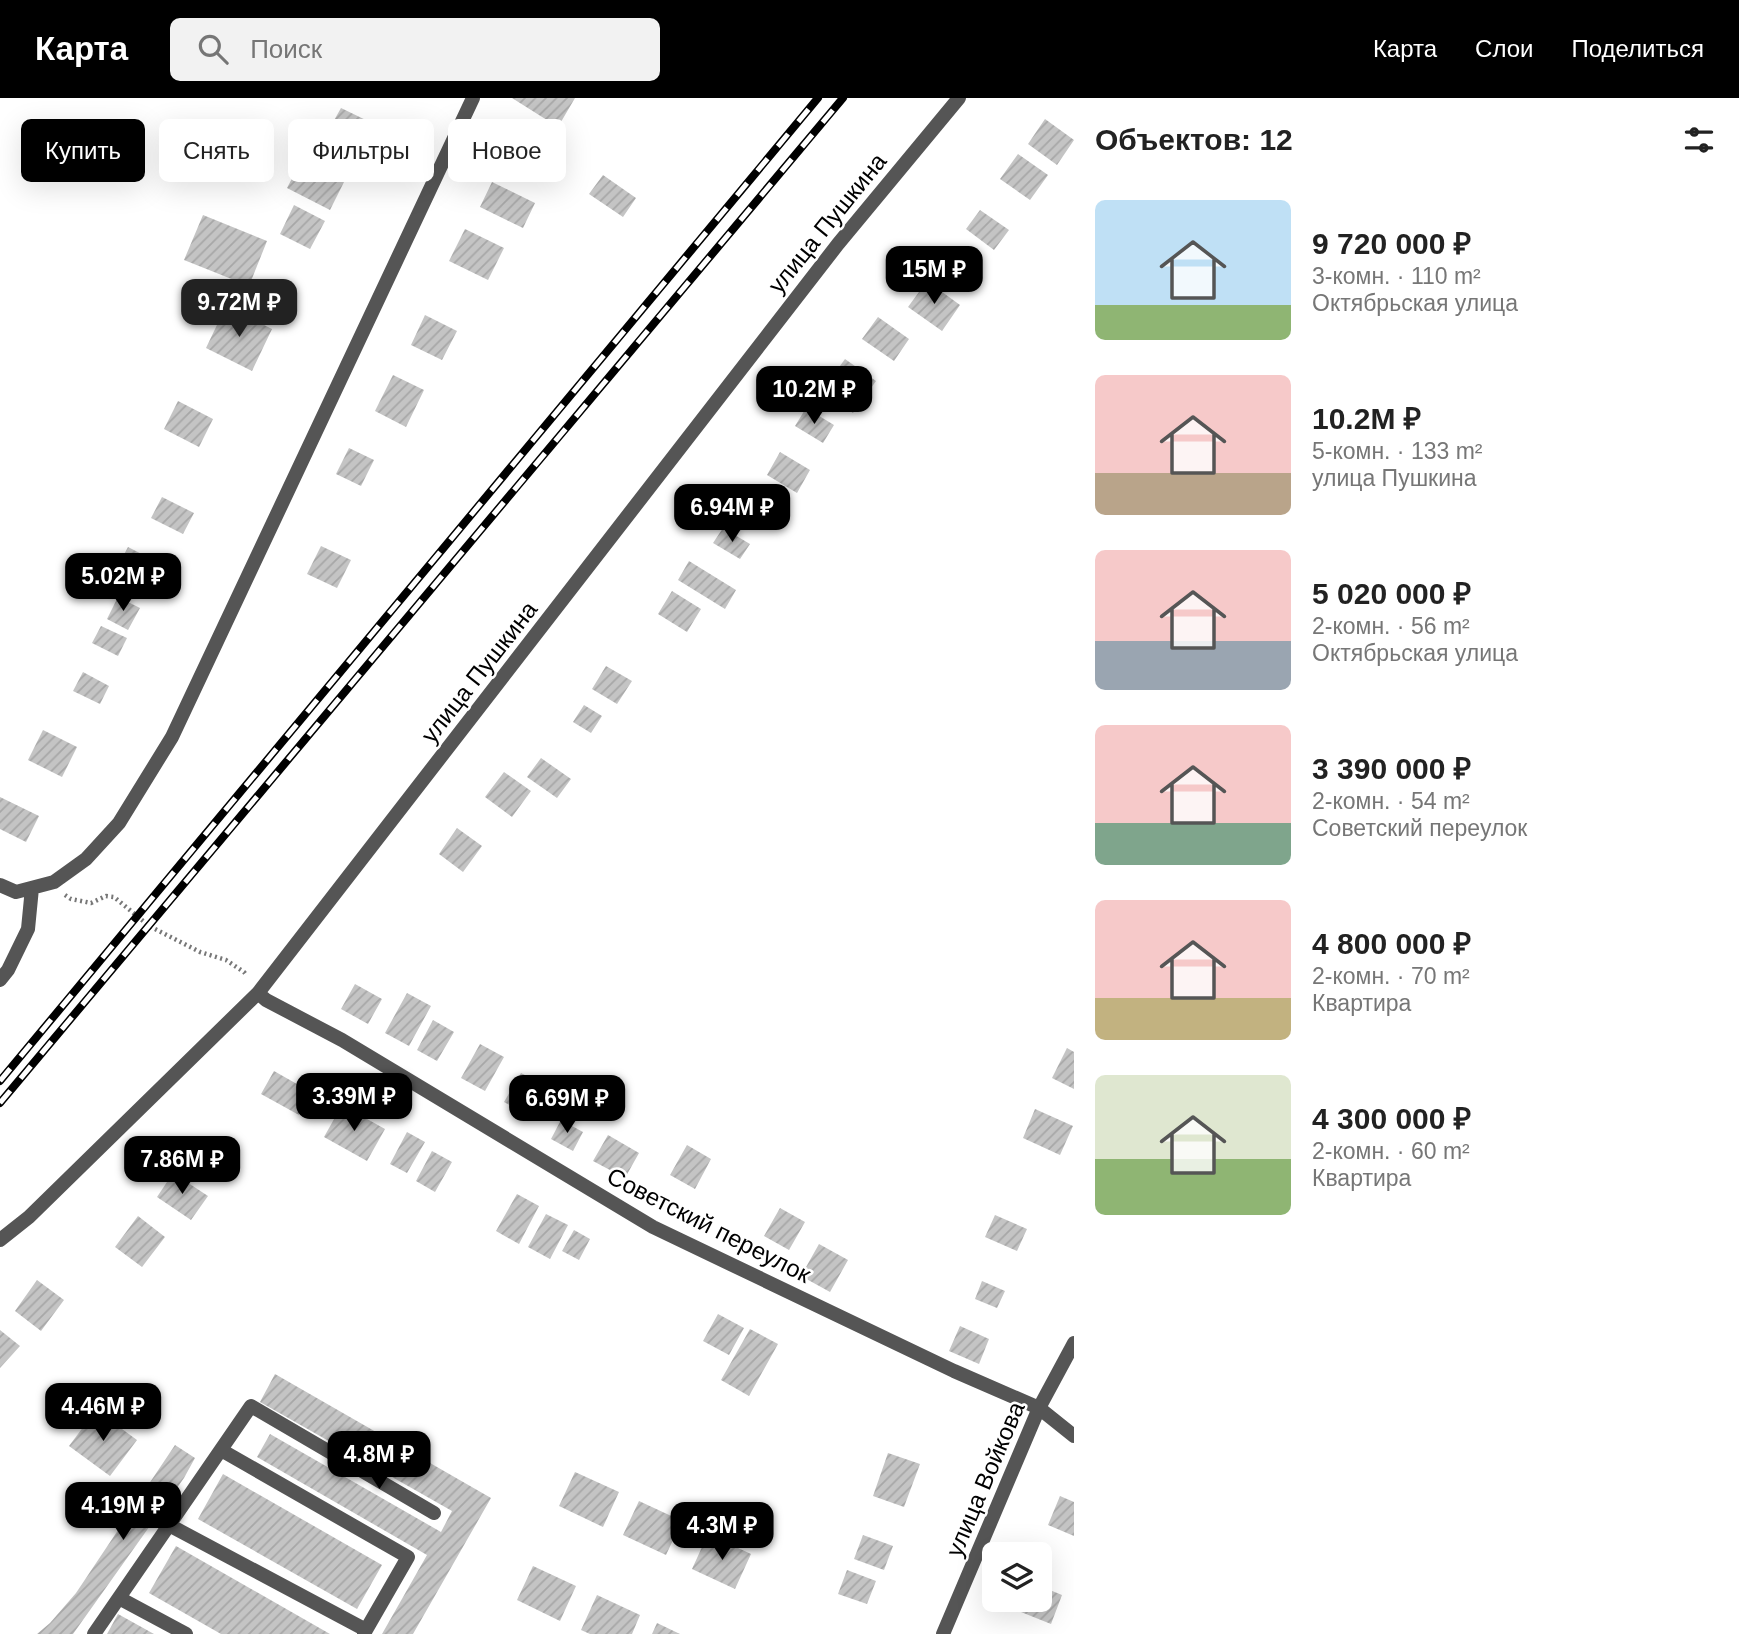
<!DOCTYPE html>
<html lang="ru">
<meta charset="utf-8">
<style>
:root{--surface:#fff;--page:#f2f2f2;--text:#222;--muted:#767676;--accent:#000}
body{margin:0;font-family:Helvetica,sans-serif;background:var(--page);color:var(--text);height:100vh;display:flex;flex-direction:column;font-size:26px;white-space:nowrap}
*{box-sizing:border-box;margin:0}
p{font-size:23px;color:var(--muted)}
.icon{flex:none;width:38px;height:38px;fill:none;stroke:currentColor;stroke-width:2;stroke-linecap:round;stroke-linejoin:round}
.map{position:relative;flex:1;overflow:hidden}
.sheet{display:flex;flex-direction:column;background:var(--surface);width:665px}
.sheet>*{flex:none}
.top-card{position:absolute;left:21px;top:21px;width:665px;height:63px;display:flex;gap:14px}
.controls{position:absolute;left:982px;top:1444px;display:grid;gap:14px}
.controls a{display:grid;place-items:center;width:70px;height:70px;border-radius:10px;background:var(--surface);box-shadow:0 7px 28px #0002;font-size:35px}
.price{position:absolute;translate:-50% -60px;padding:0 16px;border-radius:14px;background:var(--accent);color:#fff;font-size:23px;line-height:46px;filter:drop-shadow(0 2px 4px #0008)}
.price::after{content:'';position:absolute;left:50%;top:42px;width:21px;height:16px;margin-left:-10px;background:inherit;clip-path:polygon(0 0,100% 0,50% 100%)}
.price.selected{background:#222;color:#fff}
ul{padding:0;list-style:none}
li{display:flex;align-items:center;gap:21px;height:175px;padding:0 21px}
li span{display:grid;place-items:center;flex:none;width:196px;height:140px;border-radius:10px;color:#555}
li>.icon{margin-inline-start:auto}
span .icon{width:84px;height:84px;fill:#fffc;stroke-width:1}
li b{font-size:30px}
h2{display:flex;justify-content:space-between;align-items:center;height:84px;padding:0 21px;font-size:30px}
.tag{padding:0 24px;border-radius:10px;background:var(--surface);box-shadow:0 7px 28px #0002;font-size:24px;line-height:63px}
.tag.selected{background:var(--accent);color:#fff}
header{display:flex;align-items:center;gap:42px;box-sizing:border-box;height:98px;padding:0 35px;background:var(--accent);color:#fff}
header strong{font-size:33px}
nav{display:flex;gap:38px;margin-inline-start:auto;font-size:24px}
.search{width:490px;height:63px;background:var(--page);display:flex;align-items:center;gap:18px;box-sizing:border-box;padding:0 24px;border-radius:10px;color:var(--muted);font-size:26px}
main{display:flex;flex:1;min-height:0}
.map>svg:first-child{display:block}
</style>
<header>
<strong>Карта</strong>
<div class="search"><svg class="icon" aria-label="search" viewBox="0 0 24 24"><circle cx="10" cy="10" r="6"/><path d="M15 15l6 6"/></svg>Поиск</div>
<nav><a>Карта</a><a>Слои</a><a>Поделиться</a></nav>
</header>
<main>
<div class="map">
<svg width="1074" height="1536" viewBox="0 0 1074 1536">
<defs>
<pattern id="building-hatch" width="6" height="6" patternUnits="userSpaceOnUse" patternTransform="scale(1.75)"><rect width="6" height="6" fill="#c4c4c4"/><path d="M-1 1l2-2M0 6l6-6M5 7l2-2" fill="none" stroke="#a7a7a7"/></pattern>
</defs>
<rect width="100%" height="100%" fill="#fff"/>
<path fill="url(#building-hatch)" d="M512,0h63l-17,29z
M341,10l31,15 -8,17 -32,-16z
M1045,21l29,21 -17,25 -29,-21z
M323,26l37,18 -12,24 -37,-18z
M1018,56l30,21 -18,25 -30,-21z
M301,63l43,21 -14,28 -43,-22z
M603,77l33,23 -13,19 -34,-23z
M492,84l43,21 -12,25 -43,-21z
M294,107l31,16 -15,28 -30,-15z
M980,112l29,20 -15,20 -28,-21z
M203,117l64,26 -18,45 -65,-26z
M465,131l39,19 -16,32 -39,-19z
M950,151l27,19 -15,21 -27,-19z
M927,183l33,24 -18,26 -34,-24z
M226,208l46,23 -20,42 -46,-23z
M425,217l32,16 -15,29 -31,-15z
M878,219l31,22 -15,22 -32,-22z
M845,261l31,22 -23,32 -31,-22z
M393,277l31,15 -18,37 -31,-16z
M178,303l35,18 -14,28 -35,-18z
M806,310l28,17 -11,18 -28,-17z
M349,350l25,12 -13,26 -25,-12z
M780,354l30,18 -13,23 -30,-18z
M739,389l19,12 -15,25 -19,-12z
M162,399l32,16 -11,21 -32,-16z
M723,430l27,16 -10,15 -27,-16z
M321,448l30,14 -14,28 -30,-14z
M128,449l33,17 -10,21 -34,-17z
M689,463l47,29 -11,19 -47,-29z
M672,493l29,18 -14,23 -29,-18z
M118,499l22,11 -12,22 -21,-11z
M101,528l26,12 -9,18 -26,-13z
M606,568l26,15 -15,23 -25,-15z
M83,574l26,14 -9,18 -27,-13z
M584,607l18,11 -11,17 -18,-11z
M43,632l34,17 -15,30 -34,-17z
M541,660l30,21 -14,19 -30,-21z
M504,674l27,19 -19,26 -27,-20z
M0,699l39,19 -13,26 -26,-13z
M457,730l25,18 -19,26 -24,-18z
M355,886l27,15 -14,25 -27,-15z
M407,895l24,13 -22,40 -24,-13z
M433,922l21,12 -17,29 -20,-11z
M480,946l24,13 -19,34 -24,-13z
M1067,950l7,4v37l-22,-11z
M274,973l37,21 -12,23 -38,-21z
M521,975l24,13 -17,29 -24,-13z
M342,1007l43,24 -18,32 -43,-24z
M1035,1011l38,17 -13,29 -37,-17z
M561,1022l22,12 -10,19 -22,-12z
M407,1034l18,10 -18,31 -17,-9z
M608,1037l31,18 -14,25 -32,-17z
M687,1047l24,14 -16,30 -25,-14z
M432,1053l20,11 -17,30 -19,-11z
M173,1075l35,23 -17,24 -34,-23z
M517,1096l22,12 -20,38 -23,-13z
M780,1110l25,14 -16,28 -25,-14z
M546,1116l22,11 -18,34 -22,-12z
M995,1117l32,14 -10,22 -32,-14z
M138,1118l27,21 -23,30 -27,-20z
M574,1132l16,9 -11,21 -17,-9z
M819,1146l29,16 -18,32 -29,-16z
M37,1182l27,20 -23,31 -26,-20z
M982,1183l23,10 -8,17 -22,-9z
M718,1216l26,14 -15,27 -26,-14z
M960,1228l29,13 -10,25 -30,-13z
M750,1231l28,15 -29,52 -28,-16z
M0,1232l20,16 -20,22z
M275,1276l216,124 -78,136h-31l45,-79 -170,-98 13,-23 171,98 11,-21 -192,-109z
M96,1312l41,30 -27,36 -41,-30z
M175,1347l20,13 -11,20 -111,156h-36l13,-11 26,-30z
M888,1355l32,11 -16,43 -31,-11z
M575,1374l44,20 -16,35 -44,-21z
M223,1376l159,91 -25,44 -159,-90z
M1060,1398l14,6v34l-26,-11z
M639,1403l43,20 -16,34 -43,-20z
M708,1436l43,20 -16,35 -43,-20z
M863,1437l30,11 -9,24 -30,-11z
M176,1448l154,88h-109l-72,-41z
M533,1468l43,20 -16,35 -43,-21z
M847,1472l29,11 -9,23 -29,-10z
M1040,1488l22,9 -11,29 -40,-16 4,-8h25z
M597,1497l43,20 -8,19h-42l-9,-4z
M118,1516l36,20h-47z
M657,1525l23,11h-28z"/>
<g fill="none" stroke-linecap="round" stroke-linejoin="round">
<path stroke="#777" stroke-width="4.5" stroke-dasharray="2 3.5" stroke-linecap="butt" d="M65,797l6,4 20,4 15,-7 8,1 35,29 51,26 26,8 18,12 3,4"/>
<path stroke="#555" stroke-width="14" d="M221,1352l187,107 -42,73
M169,1427l197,105 -2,4
M119,1500l67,36
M94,1536l157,-228 183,107"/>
<path stroke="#555" stroke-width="14" d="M0,787l16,7 38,-10 32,-23 33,-36 53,-86 301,-639
M0,882l8,-10 20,-41 4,-41
M258,895l8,7 76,40 311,187 301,144 85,37 35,28
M0,1142l29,-23 229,-224 580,-749 121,-146
M943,1536l96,-226 35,-65"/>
<defs>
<path id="rail" d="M0,983l818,-983
M0,1005l843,-1005"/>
</defs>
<use href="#rail" stroke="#000" stroke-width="8"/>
<use href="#rail" stroke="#fff" stroke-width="5" stroke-dasharray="16" stroke-linecap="butt"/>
</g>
<g text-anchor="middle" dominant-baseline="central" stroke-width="5" stroke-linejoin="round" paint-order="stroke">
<g font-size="24" fill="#000" stroke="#fff">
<text transform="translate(827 125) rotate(-51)">улица Пушкина</text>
<text transform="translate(479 574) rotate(-52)">улица Пушкина</text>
<text transform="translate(709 1127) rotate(27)">Советский переулок</text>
<text transform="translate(985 1381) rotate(-67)">улица Войкова</text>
</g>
</g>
</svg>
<div class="controls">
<a><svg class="icon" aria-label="layers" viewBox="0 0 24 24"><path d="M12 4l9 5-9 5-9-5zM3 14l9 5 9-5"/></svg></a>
</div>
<b class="price" style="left:934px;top:208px">15M ₽</b>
<b class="price selected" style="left:239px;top:241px">9.72M ₽</b>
<b class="price" style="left:814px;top:328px">10.2M ₽</b>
<b class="price" style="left:732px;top:446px">6.94M ₽</b>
<b class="price" style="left:123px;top:515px">5.02M ₽</b>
<b class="price" style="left:354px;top:1035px">3.39M ₽</b>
<b class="price" style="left:567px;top:1037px">6.69M ₽</b>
<b class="price" style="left:182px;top:1098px">7.86M ₽</b>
<b class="price" style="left:103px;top:1345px">4.46M ₽</b>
<b class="price" style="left:379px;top:1393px">4.8M ₽</b>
<b class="price" style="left:123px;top:1444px">4.19M ₽</b>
<b class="price" style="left:722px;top:1464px">4.3M ₽</b>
<div class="top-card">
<a class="tag selected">Купить</a>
<a class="tag">Снять</a>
<a class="tag">Фильтры</a>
<a class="tag">Новое</a>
</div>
</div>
<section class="sheet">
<h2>Объектов: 12<svg class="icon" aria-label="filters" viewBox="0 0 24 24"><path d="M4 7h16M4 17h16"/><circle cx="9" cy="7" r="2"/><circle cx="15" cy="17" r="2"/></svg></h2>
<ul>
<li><span style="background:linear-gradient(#bfe0f5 75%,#8fb573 0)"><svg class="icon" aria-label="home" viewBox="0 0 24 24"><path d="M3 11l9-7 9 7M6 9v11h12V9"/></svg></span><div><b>9 720 000 ₽</b><p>3-комн. · 110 m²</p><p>Октябрьская улица</p></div></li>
<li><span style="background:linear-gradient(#f6c9c9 70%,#b9a48a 0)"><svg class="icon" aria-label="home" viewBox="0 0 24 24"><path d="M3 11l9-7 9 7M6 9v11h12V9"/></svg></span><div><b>10.2M ₽</b><p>5-комн. · 133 m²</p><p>улица Пушкина</p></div></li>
<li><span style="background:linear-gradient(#f6c9c9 65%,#9aa5b1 0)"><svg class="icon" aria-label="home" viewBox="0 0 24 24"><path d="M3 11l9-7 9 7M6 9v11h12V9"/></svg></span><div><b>5 020 000 ₽</b><p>2-комн. · 56 m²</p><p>Октябрьская улица</p></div></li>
<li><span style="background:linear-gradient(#f6c9c9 70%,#7fa58c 0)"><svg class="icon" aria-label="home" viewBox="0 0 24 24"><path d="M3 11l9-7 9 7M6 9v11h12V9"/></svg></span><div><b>3 390 000 ₽</b><p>2-комн. · 54 m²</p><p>Советский переулок</p></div></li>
<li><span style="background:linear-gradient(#f6c9c9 70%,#c2b280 0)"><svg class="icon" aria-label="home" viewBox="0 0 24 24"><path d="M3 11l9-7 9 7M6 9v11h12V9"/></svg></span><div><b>4 800 000 ₽</b><p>2-комн. · 70 m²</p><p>Квартира</p></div></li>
<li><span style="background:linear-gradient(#dfe7d0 60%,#8fb573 0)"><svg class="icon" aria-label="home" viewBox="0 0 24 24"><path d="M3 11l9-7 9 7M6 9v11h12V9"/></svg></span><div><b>4 300 000 ₽</b><p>2-комн. · 60 m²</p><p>Квартира</p></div></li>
</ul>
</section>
</main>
